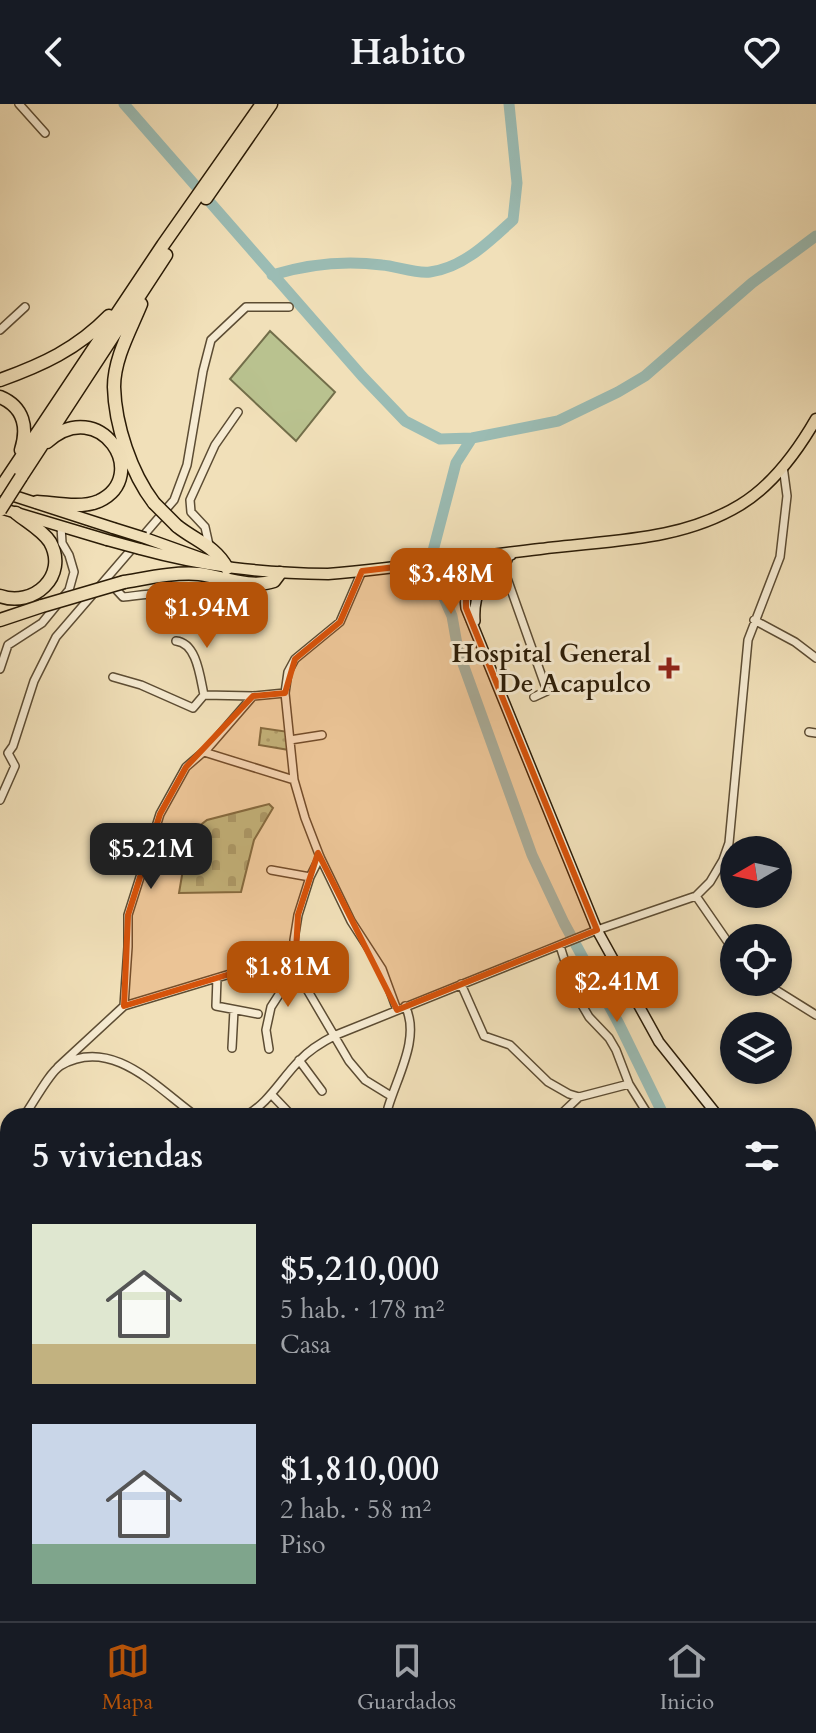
<!DOCTYPE html>
<html lang="es">
<meta charset="utf-8">
<style>
:root{--surface:#171b24;--page:#242831;--text:#f1f3f6;--muted:#9ea1a6;--line:#363941;--accent:#b45309}
body{margin:0;font-family:Cardo,serif;background:var(--page);color:var(--text);height:100vh;display:flex;flex-direction:column;font-size:30px;white-space:nowrap}
*{box-sizing:border-box;margin:0}
p{font-size:26px;color:var(--muted)}
.icon{flex:none;width:44px;height:44px;fill:none;stroke:currentColor;stroke-width:2;stroke-linecap:round;stroke-linejoin:round}
.map{position:relative;flex:1;overflow:hidden}
.panel{position:absolute;left:0px;top:1004px;width:816px;height:514px;display:flex;flex-direction:column;background:var(--surface);border-radius:24px 24px 0 0;box-shadow:0 4px 12px #0003}
.panel>*{flex:none}
.needle{width:52px;rotate:261deg}
.controls{position:absolute;left:720px;top:732px;display:grid;gap:16px}
.controls a{display:grid;place-items:center;width:72px;height:72px;border-radius:50%;background:var(--surface);box-shadow:0 4px 12px #0003;font-size:40px}
.price{position:absolute;translate:-50% -68px;padding:0 18px;border-radius:16px;background:var(--accent);color:#fff;font-size:26px;line-height:52px;filter:drop-shadow(0 2px 4px #0008)}
.price::after{content:'';position:absolute;left:50%;top:48px;width:24px;height:18px;margin-left:-12px;background:inherit;clip-path:polygon(0 0,100% 0,50% 100%)}
.price.selected{background:#222;color:#fff}
ul{padding:0;list-style:none}
li{display:flex;align-items:center;gap:24px;height:200px;padding:0 32px}
li span{display:grid;place-items:center;flex:none;width:224px;height:160px;border-radius:0px;color:#555}
li>.icon{margin-inline-start:auto}
span .icon{width:96px;height:96px;fill:#fffc;stroke-width:1}
li b{font-size:34px}
h2{display:flex;justify-content:space-between;align-items:center;height:96px;padding:0 32px;font-size:34px}
header{display:flex;justify-content:space-between;align-items:center;height:104px;padding:0 32px;background:var(--surface);font-size:36px;font-weight:800}
.dock{display:flex;justify-content:space-around;align-items:center;height:112px;border-top:2px solid var(--line);background:var(--surface);font-size:22px;color:var(--muted)}
.dock a{display:grid;justify-items:center;gap:4px}
.dock .selected{color:var(--accent)}
.map>svg:first-child{display:block}
</style>
<header><svg class="icon" aria-label="back" viewBox="0 0 24 24"><path d="M15 5l-7 7 7 7"/></svg>Habito<svg class="icon" aria-label="heart" viewBox="0 0 24 24"><path d="M12 20l-8-8c-3-5 5-10 8-4 3-6 11-1 8 4z"/></svg></header>
<div class="map">
<svg width="816" height="1517" viewBox="0 0 816 1517">
<defs>
<pattern id="cemetery-stones" width="16" height="16" patternUnits="userSpaceOnUse" patternTransform="scale(2)"><rect width="16" height="16" fill="#b9c28f"/><path d="M2 7V4a2 2 0 0 1 4 0v3zM10 15v-3a2 2 0 0 1 4 0v3z" fill="#9fa67a"/></pattern>
<pattern id="park-dots" width="8" height="8" patternUnits="userSpaceOnUse" patternTransform="scale(2)"><rect width="8" height="8" fill="#b9c28f"/><path d="M2 2h.1M6 6h.1" fill="none" stroke="#9fa67a" stroke-width="1.8" stroke-linecap="round"/></pattern>
</defs>
<rect width="100%" height="100%" fill="#f1e0b9"/>
<filter id="stains"><feTurbulence type="fractalNoise" baseFrequency=".0025" numOctaves="4"/><feColorMatrix values="0 0 0 0 .2 0 0 0 0 .09 0 0 0 0 .02 0 0 0 .5 -.17"/></filter>
<radialGradient id="worn" r=".72"><stop offset=".6" stop-color="#630" stop-opacity="0"/><stop offset="1" stop-color="#630" stop-opacity=".3"/></radialGradient>
<path fill="#b9c28f" stroke="#726e4a" stroke-width="2" d="M270,227l65,61 -39,49 -66,-62z"/>
<path fill="url(#cemetery-stones)" stroke="#726e4a" stroke-width="2" d="M269,700l4,4 -19,32 -13,52 -62,1 10,-59 18,-14z"/>
<path fill="url(#park-dots)" stroke="#726e4a" stroke-width="2" d="M261,624l28,4v18l-30,-5z"/>
<g fill="none" stroke-linecap="round" stroke-linejoin="round">
<path stroke="#9bbcb4" stroke-width="11" d="M124,0l238,272 43,45 35,18 32,-1 86,-17 60,-29 27,-16 107,-93 64,-47
M272,171c36,-11 72,-15 110,-10 14,1 34,9 48,7 33,-4 60,-31 83,-52l4,-37 -8,-79
M472,334l-16,25 -23,88 3,29 16,36 6,34 74,205 32,68 55,101 45,92
M808,1366l8,12"/>
<defs>
<path id="street" d="M19,0l26,29
M0,226l25,-23
M209,441l-4,-18 -14,-15 -1,-12 25,-55 23,-33
M502,460l45,127 -13,6
M362,467l-22,51 -45,37 -7,13 -3,21 9,87 11,38 15,39 31,64 31,48 15,41
M111,480l12,13c13,-1 27,-4 40,-3 32,1 40,8 69,-12
M754,516l41,22 21,16
M0,565l8,-24 34,-22 27,-33 5,-18 -5,-17 -7,-12 -1,-17
M113,573l28,8 52,23 11,-13c-4,-18 -7,-52 -28,-54
M204,591l49,1 32,-3
M809,628l7,1
M290,636l32,-5
M204,648l90,28
M0,696l15,-34 -7,-13 5,-7 21,-65 22,-44 118,-137 13,-35 16,-94 8,-31 35,-33h43
M320,753l-10,20 -12,38 -4,25 1,29 54,92 16,19 26,16
M271,766l39,7
M696,792l38,55
M560,842l15,47 14,24 20,21 7,12 13,34 20,32
M217,874l-1,28 42,8
M763,878l53,33
M461,880l23,52 26,9 38,37 21,12 10,3 50,-13
M124,902l106,-32 65,-5
M232,944l2,-38
M269,945l-3,-19 5,-23 9,-14 4,-23
M299,956l23,31
M58,963l66,-61 4,-59v-32l32,-101 26,-47 22,-19 45,-52
M271,990l21,22
M24,1012c9,-12 25,-43 36,-50 52,-31 98,23 136,50
M245,1012c23,-12 36,-37 54,-55 11,-12 23,-19 37,-26l261,-105 99,-34 14,-14 13,-22 6,-17 19,-203 32,-83 7,-61 -4,-30
M388,1012v-8c9,-31 33,-71 17,-102
M559,1012l20,-19
M0,1067l8,-29
M808,1134l8,1
M0,1154l8,37
M808,1171l8,1
M808,1213l8,1
M808,1234l8,1
M808,1273l8,1
M808,1306l8,-5
M808,1342l8,13
M808,1440l8,1
M808,1480l8,1
M759,1510l46,7
M6,1517l7,-7
M548,1517l5,-7
M563,1517l4,-7
M609,1517l4,-7
M654,1517l4,-7"/>
<path id="secondary" d="M511,451c-26,10 -50,20 -45,53l131,322 62,112 59,74
M454,456l12,26
M475,517c-2,-28 9,-45 32,-61
M808,1120l8,10
M808,1393l8,11
M814,1517l2,-6"/>
<path id="primary" d="M5,389l108,35
M0,404l107,32
M145,434l67,24
M140,445c66,18 120,24 188,25 71,-6 141,-17 212,-25 68,-9 139,-7 200,-44 33,-20 57,-53 76,-86"/>
<path id="highway" d="M206,94l65,-94
M141,200c-10,25 -27,54 -27,83 1,38 17,86 40,116
M0,276c42,-15 77,-31 109,-64
M0,293c24,10 28,31 21,53
M21,373l145,-222
M0,385l163,-244 99,-141
M37,398c18,1 44,7 62,-1 53,-25 1,-107 -52,-59
M177,422c19,15 38,20 50,42
M124,478c24,-4 50,-10 75,-8 23,3 52,15 75,7l6,-8
M0,492c33,12 69,-20 50,-54 -8,-12 -23,-20 -34,-29
M0,516l42,-14"/>
</defs>
<use href="#street" stroke="#5c4c33" stroke-width="10"/>
<use href="#secondary" stroke="#2a1b06" stroke-width="12"/>
<use href="#primary" stroke="#2a1b06" stroke-width="13"/>
<use href="#highway" stroke="#2a1b06" stroke-width="15"/>
<use href="#street" stroke="#f6ebd2" stroke-width="7"/>
<use href="#secondary" stroke="#f6ebd2" stroke-width="9"/>
<use href="#primary" stroke="#f1e0b9" stroke-width="10"/>
<use href="#highway" stroke="#f1e0b9" stroke-width="12"/>
<defs>
<path id="primary-bridge" d="M113,424l32,10
M107,436l33,9"/>
<path id="highway-bridge" d="M154,399l23,23
M0,406l21,-33
M42,502l82,-24"/>
</defs>
<use href="#primary-bridge" stroke="#2a1b06" stroke-width="13" stroke-linecap="butt"/>
<use href="#highway-bridge" stroke="#2a1b06" stroke-width="15" stroke-linecap="butt"/>
<use href="#primary-bridge" stroke="#f1e0b9" stroke-width="10"/>
<use href="#highway-bridge" stroke="#f1e0b9" stroke-width="12"/>
</g>
<path fill="#d5530b" fill-opacity="0.2" stroke="#d5530b" stroke-width="6" stroke-linejoin="round" d="M454,456l12,26v22l131,322 -200,80 -79,-157 -20,62 -3,54 -65,5 -106,32 4,-91 32,-101 26,-47 67,-71 32,-3 10,-34 45,-37 22,-51z"/>
<path fill="#8f2418" stroke="#f6ebd2" stroke-width="3" d="M665 552h8v8h8v8h-8v8h-8v-8h-8v-8h8z"/>
<g text-anchor="middle" dominant-baseline="central" stroke-width="6" stroke-linejoin="round" paint-order="stroke">
<g font-size="26" font-weight="bold" fill="#2a1b06" stroke="#f6ebd2" text-anchor="end">
<text x="651" y="549">Hospital General<tspan x="651" dy="30">De Acapulco</tspan></text>
</g>
</g>
<rect width="100%" height="100%" filter="url(#stains)"/>
<rect width="100%" height="100%" fill="url(#worn)"/>
</svg>
<div class="controls">
<a><svg class="needle" viewBox="-14 -14 28 28"><path d="M0-13l5 13h-10z" fill="#e53935"/><path d="M0 13l5-13h-10z" fill="#9ea1a6"/></svg></a>
<a><svg class="icon" aria-label="locate" viewBox="0 0 24 24"><circle cx="12" cy="12" r="6"/><path d="M12 2v4M12 18v4M2 12h4M18 12h4"/></svg></a>
<a><svg class="icon" aria-label="layers" viewBox="0 0 24 24"><path d="M12 4l9 5-9 5-9-5zM3 14l9 5 9-5"/></svg></a>
</div>
<b class="price" style="left:451px;top:512px">$3.48M</b>
<b class="price" style="left:207px;top:546px">$1.94M</b>
<b class="price selected" style="left:151px;top:787px">$5.21M</b>
<b class="price" style="left:288px;top:905px">$1.81M</b>
<b class="price" style="left:617px;top:920px">$2.41M</b>
<section class="panel">
<h2>5 viviendas<svg class="icon" aria-label="filters" viewBox="0 0 24 24"><path d="M4 7h16M4 17h16"/><circle cx="9" cy="7" r="2"/><circle cx="15" cy="17" r="2"/></svg></h2>
<ul>
<li><span style="background:linear-gradient(#dfe7d0 75%,#c2b280 0)"><svg class="icon" aria-label="home" viewBox="0 0 24 24"><path d="M3 11l9-7 9 7M6 9v11h12V9"/></svg></span><div><b>$5,210,000</b><p>5 hab. · 178 m²</p><p>Casa</p></div></li>
<li><span style="background:linear-gradient(#c9d6e8 75%,#7fa58c 0)"><svg class="icon" aria-label="home" viewBox="0 0 24 24"><path d="M3 11l9-7 9 7M6 9v11h12V9"/></svg></span><div><b>$1,810,000</b><p>2 hab. · 58 m²</p><p>Piso</p></div></li>
</ul>
</section>
</div>
<nav class="dock">
<a class="selected"><svg class="icon" aria-label="map" viewBox="0 0 24 24"><path d="M3 6l6-2 6 2 6-2v14l-6 2-6-2-6 2zM9 4v14M15 6v14"/></svg>Mapa</a>
<a><svg class="icon" aria-label="saved" viewBox="0 0 24 24"><path d="M7 4h10v16l-5-4-5 4z"/></svg>Guardados</a>
<a><svg class="icon" aria-label="home" viewBox="0 0 24 24"><path d="M3 11l9-7 9 7M6 9v11h12V9"/></svg>Inicio</a>
</nav>
